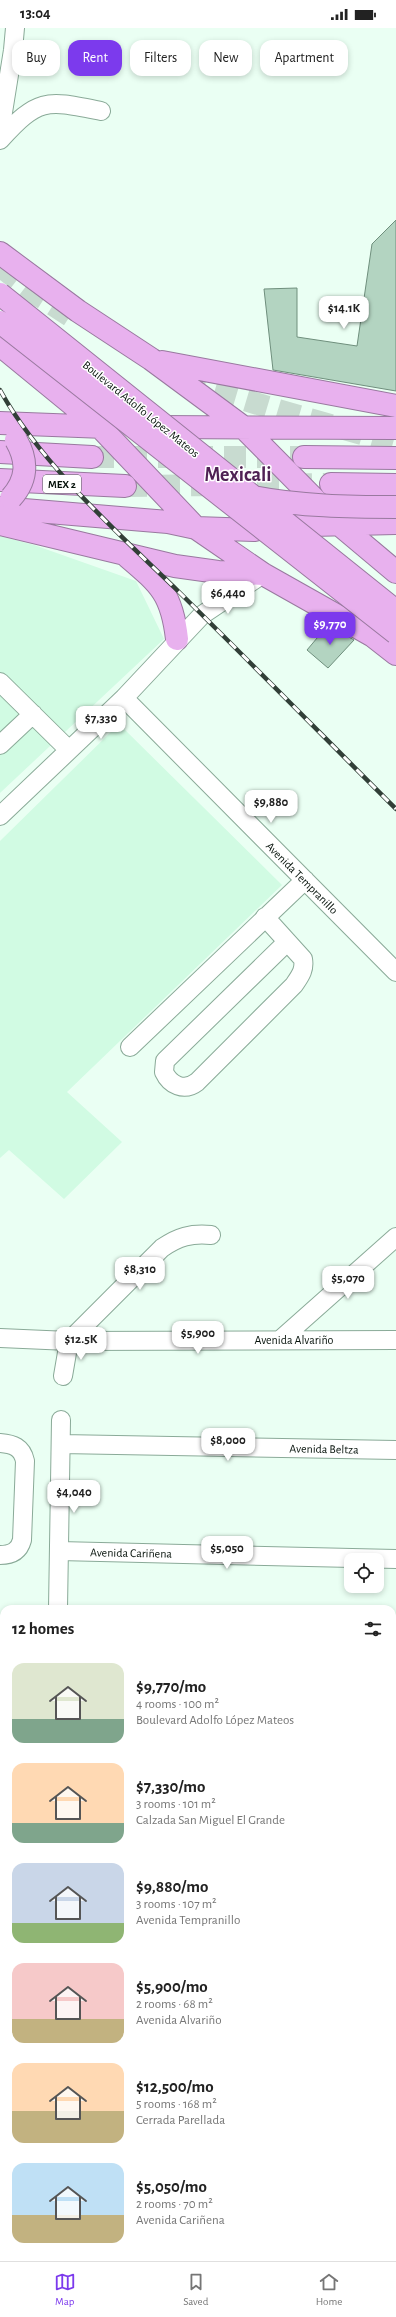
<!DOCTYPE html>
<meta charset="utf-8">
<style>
:root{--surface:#fff;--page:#f2f2f2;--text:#222;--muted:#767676;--line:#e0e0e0;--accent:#7c3aed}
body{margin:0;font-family:"Alegreya Sans",sans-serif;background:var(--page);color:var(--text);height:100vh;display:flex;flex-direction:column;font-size:15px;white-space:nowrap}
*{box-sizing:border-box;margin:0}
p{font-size:13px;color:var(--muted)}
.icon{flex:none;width:22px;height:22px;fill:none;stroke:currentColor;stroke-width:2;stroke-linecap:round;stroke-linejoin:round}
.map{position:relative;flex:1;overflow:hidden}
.sheet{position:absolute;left:0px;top:1577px;width:396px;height:656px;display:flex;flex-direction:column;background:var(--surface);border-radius:12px 12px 0 0;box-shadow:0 2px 6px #0003}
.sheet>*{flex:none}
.hud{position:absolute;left:12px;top:12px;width:372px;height:36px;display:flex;gap:8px}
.tools{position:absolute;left:344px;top:1525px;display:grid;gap:8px}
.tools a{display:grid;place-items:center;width:40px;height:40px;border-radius:8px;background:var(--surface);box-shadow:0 2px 6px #0003;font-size:20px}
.price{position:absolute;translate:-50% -34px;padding:0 9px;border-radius:8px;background:#fff;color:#222;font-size:13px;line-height:26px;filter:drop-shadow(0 1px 2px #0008)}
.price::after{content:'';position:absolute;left:50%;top:24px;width:12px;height:9px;margin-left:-6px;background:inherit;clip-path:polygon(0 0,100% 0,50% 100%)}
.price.active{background:var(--accent);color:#fff}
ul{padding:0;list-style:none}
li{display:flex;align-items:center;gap:12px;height:100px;padding:0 12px}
li span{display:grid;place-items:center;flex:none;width:112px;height:80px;border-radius:12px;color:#555}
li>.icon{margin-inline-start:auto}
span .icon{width:48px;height:48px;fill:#fffc;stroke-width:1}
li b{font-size:17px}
h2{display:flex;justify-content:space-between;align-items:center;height:48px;padding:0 12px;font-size:17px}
.pill{padding:0 14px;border-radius:12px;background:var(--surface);box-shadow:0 2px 6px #0003;font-size:14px;line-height:36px}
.pill.active{background:var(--accent);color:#fff}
.status{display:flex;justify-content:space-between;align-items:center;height:28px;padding:0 20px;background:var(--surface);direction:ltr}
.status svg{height:11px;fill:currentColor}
.menu{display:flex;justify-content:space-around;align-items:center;height:56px;border-top:1px solid var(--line);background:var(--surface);font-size:11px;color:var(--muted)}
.menu a{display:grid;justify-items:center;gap:2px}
.menu .active{color:var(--accent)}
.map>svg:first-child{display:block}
</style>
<div class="status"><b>13:04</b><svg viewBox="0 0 49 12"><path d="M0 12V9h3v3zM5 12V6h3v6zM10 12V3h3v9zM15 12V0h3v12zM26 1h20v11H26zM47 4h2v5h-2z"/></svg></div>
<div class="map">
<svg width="396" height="2233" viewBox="0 0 396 2233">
<rect width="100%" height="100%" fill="#eafff3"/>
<path fill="#d1fbe3" d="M0,508l34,9 102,36 28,58 -164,154z
M119,696l163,161 -215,207 55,50 -58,57 -55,-49 -9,8v-317z"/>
<path fill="#b3d4c1" stroke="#6f8f7d" d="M396,192v171l-123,-21 -9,-81 33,-1v49l60,9 15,-102z
M328,597l26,15 -26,28 -21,-18z"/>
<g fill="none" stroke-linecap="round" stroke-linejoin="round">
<path stroke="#c8dbd0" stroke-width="22" stroke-dasharray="22 11" stroke-linecap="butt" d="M0,238l36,28 34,22
M184,351l17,8 77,23 115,33
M92,429h212
M125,458l206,-2"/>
<defs>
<path id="minor" d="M0,103l13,-81 2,-22
M0,112c39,-43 46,-40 101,-29
M0,654l69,68
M124,670l272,274
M0,717l33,-31
M0,788l124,-118 78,-83 61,-41
M265,889l38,42c2,11 -3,17 -9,26l-97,97c-13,10 -27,3 -33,-10l1,-11 122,-119
M130,1019l175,-167
M0,1310l69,3 327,-1
M280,1312l116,-103
M63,1348l6,-35 93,-93c16,-11 29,-15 49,-13
M0,1415c13,1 22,4 25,18l-3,79c-3,11 -10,15 -22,15
M61,1416l335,6
M59,1523l337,8
M58,1581l3,-189
M0,1636h4
M392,1638h4
M392,1745h4
M0,1746h4
M392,1845h4
M0,1858h4
M392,1947h4
M0,1968l4,1
M392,2063h4
M0,2098l4,-3
M0,2172l4,5
M392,2174h4
M44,2229l3,4
M132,2229l3,4
M0,2231l1,2"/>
<path id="highway" d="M0,225l78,58 73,48 92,68 97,98 56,47
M0,317l100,82 96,101 67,46 110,62 23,18
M162,334l234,44
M0,395l105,4
M155,399l241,1
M0,424l92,5
M304,429l92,1
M0,452l125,6
M331,456l65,1
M0,480l168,14 28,6 58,2 16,-4 126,-3
M0,496l175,42 43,6 45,2
M128,529c33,28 44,38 49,82"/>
</defs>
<use href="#minor" stroke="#8aaa98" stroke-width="20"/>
<use href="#highway" stroke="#99799f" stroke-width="24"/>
<use href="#minor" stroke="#fff" stroke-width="18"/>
<use href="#highway" stroke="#e8b1ee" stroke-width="22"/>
<defs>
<path id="rail" d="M0,362c40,73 118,143 178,201 73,72 145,145 218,218"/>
</defs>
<use href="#rail" stroke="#313f37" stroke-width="4.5"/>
<use href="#rail" stroke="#fff" stroke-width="3" stroke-dasharray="9" stroke-linecap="butt"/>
<defs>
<path id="highway-bridge" d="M0,266l396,317
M0,294l396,311
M253,469c47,9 95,10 143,10
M11,470c17,-19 17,-37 5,-58"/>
</defs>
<use href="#highway-bridge" stroke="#99799f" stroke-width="24" stroke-linecap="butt"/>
<use href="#highway-bridge" stroke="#e8b1ee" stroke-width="22"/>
</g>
<g text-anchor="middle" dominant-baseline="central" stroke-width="3" stroke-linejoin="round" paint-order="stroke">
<rect fill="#fff" stroke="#515954" stroke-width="1" x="43" y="447" width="38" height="18" rx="3"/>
<g font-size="11" font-weight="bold" fill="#06120b">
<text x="62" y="456">MEX 2</text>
</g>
<g font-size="12" fill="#06120b" stroke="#fff">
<text transform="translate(141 381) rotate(39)">Boulevard Adolfo López Mateos</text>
<text transform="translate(302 850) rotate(45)">Avenida Tempranillo</text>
<text x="294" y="1312">Avenida Alvariño</text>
<text transform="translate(324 1421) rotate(1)">Avenida Beltza</text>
<text transform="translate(131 1525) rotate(1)">Avenida Cariñena</text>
</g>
<g font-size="20" font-weight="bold" fill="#4f2154" stroke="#fff">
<text x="238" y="447">Mexicali</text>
</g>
</g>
</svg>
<div class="tools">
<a><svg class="icon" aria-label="locate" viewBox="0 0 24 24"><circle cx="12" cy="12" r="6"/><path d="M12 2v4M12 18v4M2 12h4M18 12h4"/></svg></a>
</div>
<b class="price" style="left:344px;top:302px">$14.1K</b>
<b class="price" style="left:228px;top:587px">$6,440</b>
<b class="price active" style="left:330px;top:618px">$9,770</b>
<b class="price" style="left:101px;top:712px">$7,330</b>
<b class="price" style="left:271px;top:796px">$9,880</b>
<b class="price" style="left:140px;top:1263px">$8,310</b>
<b class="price" style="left:348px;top:1272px">$5,070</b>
<b class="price" style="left:198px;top:1327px">$5,900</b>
<b class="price" style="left:81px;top:1333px">$12.5K</b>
<b class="price" style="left:228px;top:1434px">$8,000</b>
<b class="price" style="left:74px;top:1486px">$4,040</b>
<b class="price" style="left:227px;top:1542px">$5,050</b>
<div class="hud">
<a class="pill">Buy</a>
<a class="pill active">Rent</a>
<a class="pill">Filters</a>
<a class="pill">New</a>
<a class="pill">Apartment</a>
</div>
<section class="sheet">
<h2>12 homes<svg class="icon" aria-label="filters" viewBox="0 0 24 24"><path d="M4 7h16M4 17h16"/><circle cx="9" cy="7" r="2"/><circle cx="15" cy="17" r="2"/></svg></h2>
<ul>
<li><span style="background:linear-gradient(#dfe7d0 70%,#7fa58c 0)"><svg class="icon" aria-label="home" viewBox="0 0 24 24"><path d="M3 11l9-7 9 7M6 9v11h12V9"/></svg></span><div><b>$9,770/mo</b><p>4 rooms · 100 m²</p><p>Boulevard Adolfo López Mateos</p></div></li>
<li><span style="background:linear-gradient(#ffd9b3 75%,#7fa58c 0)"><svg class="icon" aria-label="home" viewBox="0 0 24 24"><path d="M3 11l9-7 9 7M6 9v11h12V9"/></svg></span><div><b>$7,330/mo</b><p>3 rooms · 101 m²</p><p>Calzada San Miguel El Grande</p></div></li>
<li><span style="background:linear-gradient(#c9d6e8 75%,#8fb573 0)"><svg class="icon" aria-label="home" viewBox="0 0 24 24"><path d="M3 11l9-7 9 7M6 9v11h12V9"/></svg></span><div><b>$9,880/mo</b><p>3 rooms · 107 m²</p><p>Avenida Tempranillo</p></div></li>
<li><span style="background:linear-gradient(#f6c9c9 70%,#c2b280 0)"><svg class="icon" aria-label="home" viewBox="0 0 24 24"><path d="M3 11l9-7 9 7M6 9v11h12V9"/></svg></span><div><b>$5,900/mo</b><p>2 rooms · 68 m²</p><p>Avenida Alvariño</p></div></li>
<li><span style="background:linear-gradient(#ffd9b3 60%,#c2b280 0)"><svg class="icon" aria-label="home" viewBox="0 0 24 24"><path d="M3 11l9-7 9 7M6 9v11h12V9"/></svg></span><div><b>$12,500/mo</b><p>5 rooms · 168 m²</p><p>Cerrada Parellada</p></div></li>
<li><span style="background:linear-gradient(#bfe0f5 65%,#c2b280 0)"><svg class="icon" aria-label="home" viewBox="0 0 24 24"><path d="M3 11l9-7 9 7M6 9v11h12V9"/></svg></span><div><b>$5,050/mo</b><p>2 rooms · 70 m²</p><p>Avenida Cariñena</p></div></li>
</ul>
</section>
</div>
<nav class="menu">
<a class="active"><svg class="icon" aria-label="map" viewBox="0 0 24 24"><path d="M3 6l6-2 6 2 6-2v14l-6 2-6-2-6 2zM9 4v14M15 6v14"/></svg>Map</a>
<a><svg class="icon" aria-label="saved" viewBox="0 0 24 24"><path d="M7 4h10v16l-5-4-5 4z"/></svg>Saved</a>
<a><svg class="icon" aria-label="home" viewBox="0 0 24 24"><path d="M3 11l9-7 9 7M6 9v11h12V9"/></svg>Home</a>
</nav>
